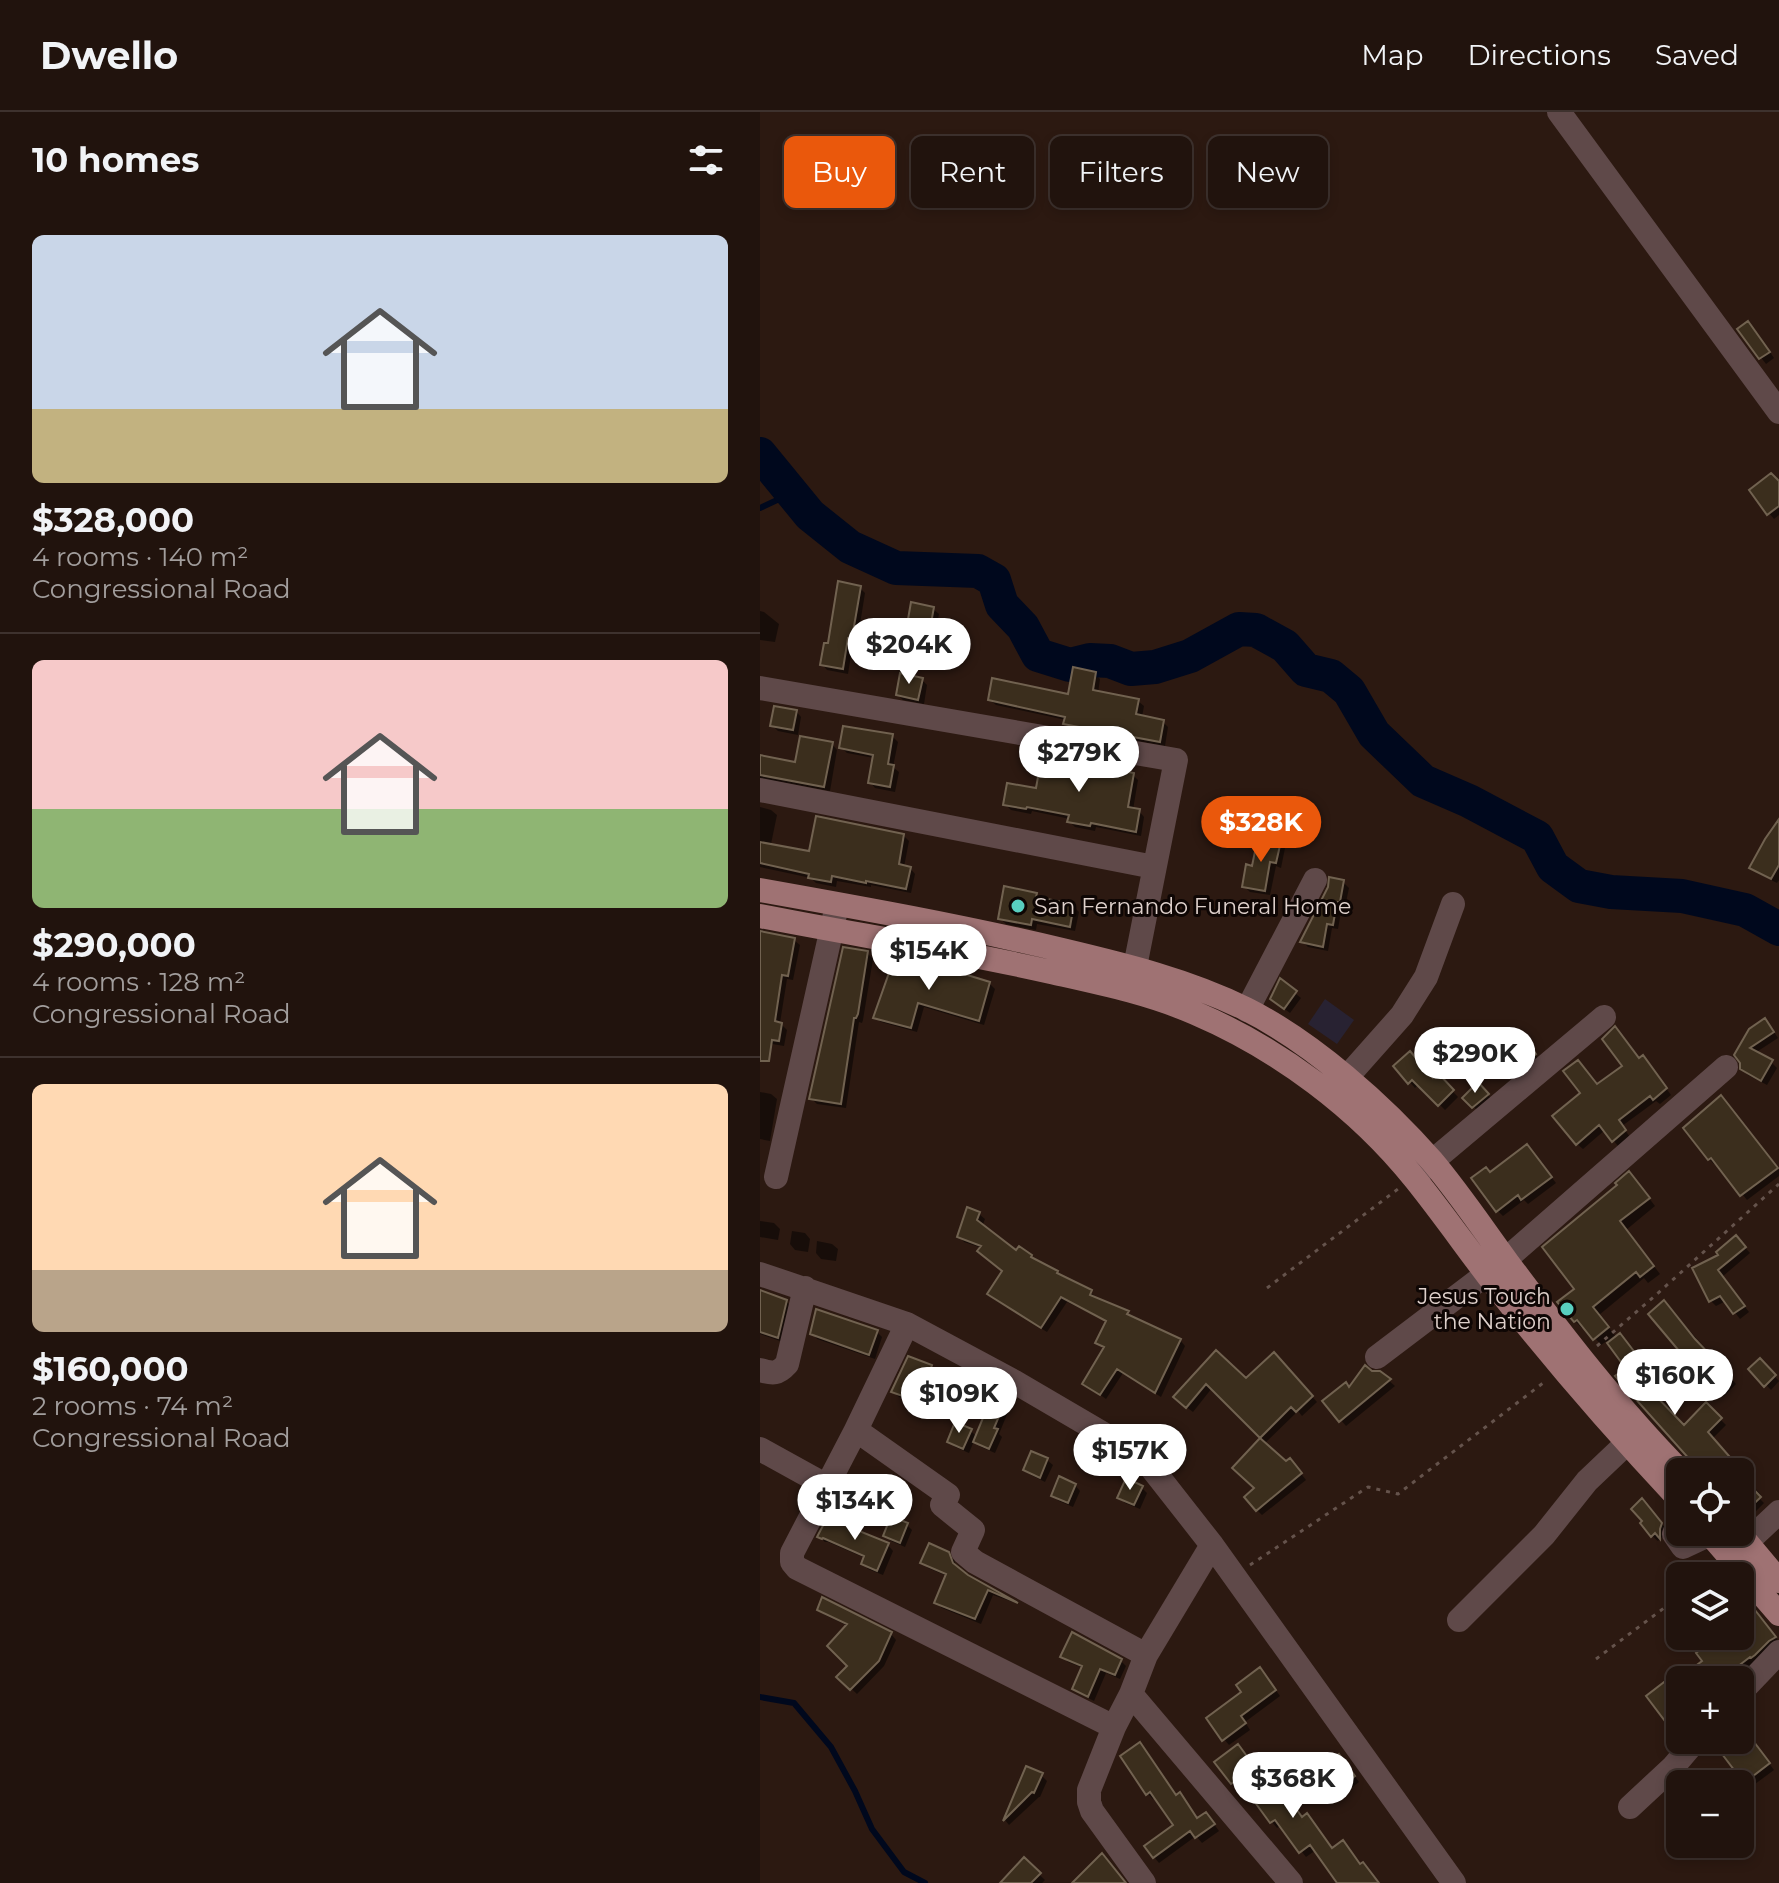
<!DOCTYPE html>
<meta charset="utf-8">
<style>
:root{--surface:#21130d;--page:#291c16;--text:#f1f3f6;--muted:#a29e9d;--line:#3e322e;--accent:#ea580c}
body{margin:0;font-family:Montserrat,sans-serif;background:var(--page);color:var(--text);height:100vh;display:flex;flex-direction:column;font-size:30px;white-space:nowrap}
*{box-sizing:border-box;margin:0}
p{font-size:26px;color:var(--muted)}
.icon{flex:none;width:44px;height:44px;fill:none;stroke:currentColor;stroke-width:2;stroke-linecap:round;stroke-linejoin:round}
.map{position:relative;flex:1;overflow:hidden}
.panel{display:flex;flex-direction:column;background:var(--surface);width:760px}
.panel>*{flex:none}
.banner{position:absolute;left:24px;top:24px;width:760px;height:72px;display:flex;gap:16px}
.buttons{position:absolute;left:906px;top:1346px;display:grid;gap:16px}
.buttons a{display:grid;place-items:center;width:88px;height:88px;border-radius:12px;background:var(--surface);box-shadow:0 4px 12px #0003,0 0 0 2px var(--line);font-size:40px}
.price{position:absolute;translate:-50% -68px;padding:0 18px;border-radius:28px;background:#fff;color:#222;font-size:26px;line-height:52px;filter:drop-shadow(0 2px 4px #0008)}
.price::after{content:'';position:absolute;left:50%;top:48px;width:24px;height:18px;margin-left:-12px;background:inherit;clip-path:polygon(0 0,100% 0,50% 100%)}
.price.current{background:var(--accent);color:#fff}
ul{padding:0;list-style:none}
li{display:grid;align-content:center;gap:16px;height:424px;padding:0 32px}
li+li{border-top:2px solid var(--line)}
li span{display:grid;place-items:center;height:248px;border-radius:12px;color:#555}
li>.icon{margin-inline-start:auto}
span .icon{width:144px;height:144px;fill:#fffc;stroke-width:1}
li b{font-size:34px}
h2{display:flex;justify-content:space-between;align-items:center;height:96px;padding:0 32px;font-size:34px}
.pill{padding:0 28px;border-radius:12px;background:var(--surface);box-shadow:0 4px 12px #0003,0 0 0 2px var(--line);font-size:28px;line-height:72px}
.pill.current{background:var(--accent);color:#fff}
header{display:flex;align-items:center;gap:48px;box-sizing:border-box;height:112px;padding:0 40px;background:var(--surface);border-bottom:2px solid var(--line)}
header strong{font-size:38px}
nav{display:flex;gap:44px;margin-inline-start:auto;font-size:28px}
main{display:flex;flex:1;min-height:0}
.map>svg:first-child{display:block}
</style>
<header>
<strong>Dwello</strong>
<nav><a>Map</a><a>Directions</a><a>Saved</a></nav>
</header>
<main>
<section class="panel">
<h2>10 homes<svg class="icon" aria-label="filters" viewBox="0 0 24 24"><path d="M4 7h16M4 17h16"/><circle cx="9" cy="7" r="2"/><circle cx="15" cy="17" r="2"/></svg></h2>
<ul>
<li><span style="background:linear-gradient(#c9d6e8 70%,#c2b280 0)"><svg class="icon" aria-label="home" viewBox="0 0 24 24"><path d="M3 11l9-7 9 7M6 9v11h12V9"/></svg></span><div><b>$328,000</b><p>4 rooms · 140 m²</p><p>Congressional Road</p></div></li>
<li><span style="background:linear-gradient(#f6c9c9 60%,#8fb573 0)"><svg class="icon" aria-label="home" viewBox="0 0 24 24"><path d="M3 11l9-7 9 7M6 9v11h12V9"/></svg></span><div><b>$290,000</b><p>4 rooms · 128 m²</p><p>Congressional Road</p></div></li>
<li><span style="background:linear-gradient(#ffd9b3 75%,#b9a48a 0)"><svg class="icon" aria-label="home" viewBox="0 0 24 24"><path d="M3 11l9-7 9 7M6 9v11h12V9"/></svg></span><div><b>$160,000</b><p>2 rooms · 74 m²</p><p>Congressional Road</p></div></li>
</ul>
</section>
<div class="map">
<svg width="1019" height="1771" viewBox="0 0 1019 1771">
<rect width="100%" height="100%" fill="#2c1911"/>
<path fill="#282232" d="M565,887l29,21 -17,24 -29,-20z"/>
<path fill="#0007" d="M994,217l20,29 -8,6 -26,-34z
M1019,372v31l-5,4 -5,-6z
M100,476l5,5 -8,50 -4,-1 -5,32 -21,-4 -5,-6z
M173,497l6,5 -4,19 -20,-3 -6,-6z
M0,499l4,1 15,12 -4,18 -15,-2z
M335,562l5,5 -2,14 40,8 6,5 -2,11 21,5 5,5 -3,19 -94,-17 -5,-6v-3l-70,-15 -6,-5 80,-4z
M162,568l5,5 -3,19 -21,-4 -5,-5z
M36,599l5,6 -3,18 -20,-4 -6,-6z
M132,624l6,6 -5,25 6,5 -4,20 -20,-4 -5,-6 4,-24 -27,-5 -6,-6z
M72,632l5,6 -7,41 -61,-11 -9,1v-24l36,7z
M373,663l5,5 -5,30 6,1 5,6 -3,19 -45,-9 -1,4 -20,-4 -5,-5v-3l-38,-8 -1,3 -20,-4 -6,-6 33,-13z
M0,695l11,3 6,5 -6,29 3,3 36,7 93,-19 6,6 -5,26 6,1 5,6 -4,19 -40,-8v2l-34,-6 -1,6 -20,-4 -5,-5 -51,-11z
M1019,711v57l-2,3 -20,-10 -5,-6z
M520,731l5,5 -4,20 -5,-2 -6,29 -20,-3 -6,-6 10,-18z
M583,770l6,6 -4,19 -3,-1 -4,23 -6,-1 -4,23 -20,-4 -5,-5z
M276,782l6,6 31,6 6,6 -4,19 -38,-7 -1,6 -30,-6 -6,-6z
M0,822l34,6 6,5 -7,35 -6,-1 -7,44 7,7 -3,16 -24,-4z
M107,841l6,6 -10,61 -1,3 -3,-1 -13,86 -29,-4 -6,-6z
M165,852l64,19 6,6 -11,36 -60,-18 -7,25 -36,-10 -6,-5z
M521,870l20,16 -11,15 -12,-9z
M1010,914l8,12 -23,15 16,9 6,6 -10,17 -19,-10 -6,-6 -5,-14z
M772,938l8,11 -14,12 -5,-6z
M880,948l8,3 23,32 -11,9 -4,-3 -34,25 8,11 -12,9 -13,-16 -22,19 -6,-5 21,-58z
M636,955l38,13 4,-4 20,21 -13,13 -26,-26 -4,4z
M718,973l15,15 -14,12 -14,-14z
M0,980l11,2 6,5 -7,42 -10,-2z
M966,991l53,67v6l-32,24 -30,-38 -3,2 -5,-5z
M772,1040l24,31 -28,21 -4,-4 -21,16 -6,-6z
M876,1069l19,25 -29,24 34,44 -12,9 -4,-5 -45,37 18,23 8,3 24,32 -12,9 47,46 22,-23 20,20 -14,14 49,56 -2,3 5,5 -14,14 -10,-10v-35h-42l-4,-11 -58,-80 1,-1 -30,-39 -6,4 -16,-19 -3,2 -7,-7 1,-32z
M219,1102l6,5 -3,8 34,26 15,4 6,5 20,10 6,6 27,14 6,5 -1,2 33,14 5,5 47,22 5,6 -24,51 -38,-24 -17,26 -22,-16 21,-34 -8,-7 11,-20 -41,-20 -20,30 -52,-32 -5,-6 14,-22 -22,-24 -18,-6 -5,-6z
M0,1109l14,2 6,6 -2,11 -18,-3z
M32,1119l13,2 5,6 -2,13 -13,-2 -5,-6z
M57,1129l15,3 6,5 -2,12 -15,-2 -5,-6z
M981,1131l9,10 -28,24 27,35 -9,7 -14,-18 -10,5 -6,-6 -15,-31z
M0,1184l26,5 5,6 -8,35 -23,-8z
M910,1196l66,76 -12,12 -37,-39z
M117,1220l5,5 -7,22 -58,-20 -5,-6z
M456,1241l30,27 28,-25 43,47 -15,14 -4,-5 -34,33 22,20 9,2 11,14 -44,35 -5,-5 -1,-22 -21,-20 27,-30 -50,-50 -19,24 -12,-9z
M1000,1249l19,20 -8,9 -20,-21z
M171,1254l6,6 -12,34 -26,-9 -6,-6z
M611,1261h9l15,13 -49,40 -21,-24 25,-13z
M197,1272l50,13 5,5 -13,32 3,3 -7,16 -14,-6 -7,-6 -5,12 -14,-6 -6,-6 22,-10 6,6 14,-34 -29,-13z
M287,1348l6,5 -8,17 -14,-7 -6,-5z
M315,1373l5,6 -7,16 -14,-6 -6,-5z
M381,1375l6,6 -7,16 -15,-6 -5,-5z
M887,1394l20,24 -2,11 -3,-4 -4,4 -6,-5z
M147,1413l5,5 -7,17 -14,-6 -6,-6z
M60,1425l68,8 5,6 -10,24 -15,-6 -5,-6 2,-5 -37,-16h-3z
M187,1442l7,6 3,9 9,8 50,26 -23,-8 -12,29 -39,-16 -6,-5 11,-27 -19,-8 -5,-5z
M59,1497l72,25 5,6 -12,26 -27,28 -18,-17 11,-11 -2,-40 -23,-11z
M1000,1506l19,24 -22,19 -25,19h-52l25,-19 17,-25h18v-13z
M303,1545l57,3 6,6 -6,13 -14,-6 -12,28 -14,-7 -6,-5 9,-21 -15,-6z
M505,1563l15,21 -35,26 5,8 -21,15 -5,-6 20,-46z
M920,1568v45l-5,4 -6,-5 7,-41z
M993,1630l21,28 -23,17 -6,-5z
M379,1633l38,52 8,3 13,20h13l8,11 -17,12 -6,-7 -37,27 -5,-6 22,-31 -21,-29 -2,2 -5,-5z
M457,1650l55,29 31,28 30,31 28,16 17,17h-37l-25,-33 -10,7 -25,-32 -4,3 -5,-6 -28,-39 -6,5z
M584,1650l15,20 -21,16 -6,-5z
M267,1657l14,6 6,6 -7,16h-1l-30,28 -4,-5z
M264,1748l21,20 -3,3h-39z"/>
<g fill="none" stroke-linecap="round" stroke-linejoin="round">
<path stroke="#00081d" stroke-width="6" d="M0,396l32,-15
M0,1585l34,6 37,44 24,44 17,38 32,43 21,11"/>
<path stroke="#00081d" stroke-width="34" d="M0,342l50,61 40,32 46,21 82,3 16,9 8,25 21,22 15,28 32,10 20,-5 20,1 21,8 24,-2 35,-11 49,-27 17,1 29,16 21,24 25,6 18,15 25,43 49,47 46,20 68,36 16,30 26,19 32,6 71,4 63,14 34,19"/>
</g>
<path fill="#3b2e1d" stroke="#716250" stroke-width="2" d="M988,209l22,31 -11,7 -22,-30z
M1011,361l8,8v25l-12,9 -18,-25z
M78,469l23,5 -9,52h-4l-5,31 -23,-4 4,-22h4z
M151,490l23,5 -4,22 -23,-4z
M313,555l23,5 -3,18 46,9 -3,15 28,6 -4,22 -97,-18 2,-7 -77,-17 4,-22 76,16z
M140,561l23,5 -5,22 -22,-5z
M14,594l23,4 -4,20 -23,-4z
M83,614l50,8 -5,30 6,1 -4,22 -22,-4 5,-28 -34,-7z
M40,624l33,6 -9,45 -64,-12v-20l35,7z
M282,643l23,4v2l69,12 -6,34 12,2 -4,23 -45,-9 -1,3 -23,-4 2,-7 -42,-8 -1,2 -23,-4 4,-22 29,5z
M56,704l88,18 -5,30 12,3 -5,22 -40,-8v2l-34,-7 -1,6 -23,-4 1,-4 -49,-11v-21l49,9z
M1019,707v46l-8,14 -22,-11 16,-29z
M498,725l23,4 -5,22 -6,-1 -5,29 -23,-4 4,-23 6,2z
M569,765l15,3 -4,22h-3l-4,23 -6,-1 -4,23 -23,-5 28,-55z
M244,774l33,7 -1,4 38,7 -4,23 -38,-8 -1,6 -33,-6z
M0,819l35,7 -7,38 -6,-1 -7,46 7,2 -3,18 -7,-1 -3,21h-9z
M83,835l25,4 -10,63 -2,4h-2l-13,86 -32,-5z
M135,844l30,6 65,20 -11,39 -61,-18 -7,25 -38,-10z
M520,866l17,13 -13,18 -14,-10z
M1005,906l9,14 -24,16 23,12 -12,21 -21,-12v-6l-6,-8 15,-26z
M855,914l24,32 4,-3 24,33 -14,12 -3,-4 -31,24 7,10 -14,12 -13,-17 -23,20 -24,-29 28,-23 -17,-22 15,-11 19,24 25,-18 -20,-27z
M767,930l9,12 -17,15 -10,-13z
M650,939l23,27 5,-5 16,17 -16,16 -26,-26 -4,4 -15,-18z
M718,970l11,12 -17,14 -10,-10z
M961,983l57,73 -38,28 -29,-38 -3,2 -25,-32z
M767,1032l25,33 -31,23 -3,-5 -22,17 -25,-34 15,-11 4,5z
M869,1059l21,27 -30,23 34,45 -14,11 -4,-5 -43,35 16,20 -16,13 -16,-20 -3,2 -17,-20 17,-13 -32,-42 75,-62 -2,-2z
M207,1095l13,5 -3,8 39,30 3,-4 13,9 -1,2 27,14 -1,2 35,17 -2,5 39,16 -2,3 54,25 -26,54 -38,-24 -17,26 -18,-11 22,-37 -9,-4 11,-22 -45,-24 -20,31 -54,-34 15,-23 -25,-20 4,-5 -24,-9z
M976,1123l10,12 -28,23 27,36 -12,8 -13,-18 -11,6 -17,-34 26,-13 -2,-3z
M0,1178l27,10 -9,38 -18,-6z
M904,1188l31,39 37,39 -15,14 -32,-34 -37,-44z
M56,1197l62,21 -9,25 -59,-21z
M860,1221l26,34 -13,10 19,15 32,33 22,-23 16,16 -14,14 35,40h-47l-4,-10 -77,-86 10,-7 4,4 -22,-30z
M456,1238l30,28 28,-26 39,44 -17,16 -5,-5 -31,31 -54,-54 -20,24 -13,-11z
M148,1244l24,9 -12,37 -29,-10z
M1000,1246l16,17 -12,12 -16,-18z
M605,1253l7,6h8l11,8 -52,43 -17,-21 24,-19 3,5z
M201,1258l47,25 -14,33 4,1 -9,20 -16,-7 17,-41 -36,-16z
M195,1310l17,7 -9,20 -16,-7z
M500,1326l26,23 4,-3 12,15 -46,38 -12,-14 10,-9 -22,-20z
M271,1339l17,7 -8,20 -17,-8z
M980,1363l21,22 -21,20z
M299,1364l17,8 -8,19 -17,-7z
M366,1366l17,8 -9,19 -17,-7z
M882,1386l20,25 -2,6v10l-5,-6 -4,4 -11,-14 2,-2 -11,-12z
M131,1404l17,7 -8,20 -17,-7z
M67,1406l62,25 -12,28 -16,-7 3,-8 -41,-18 -1,1 -5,-2z
M169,1431l20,9 4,11 15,12 50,28 -30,-13 -13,29 -41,-16 12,-29 -26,-11z
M62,1485l70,35 -13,29 -29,29 -14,-13 11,-11 -20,-20 20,-22 -30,-14z
M995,1498l21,27 -7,4 -14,14 -4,3 -1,-1 -30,23h-43l25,-19 -6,-8 21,-17h23v-15z
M312,1520l50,27 -7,16 -15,-6 -12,28 -16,-8 10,-23 -22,-9z
M500,1555l16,23 -35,26 5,7 -24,18 -16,-23 35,-26 -5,-7z
M912,1564l8,11v29l-12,9 -22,-29z
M988,1622l22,29 -26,20 -22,-29z
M380,1630l36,53 4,-3 17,26 9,-6 9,12 -20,14 -5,-7 -37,27 -9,-12 29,-21 -23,-33 -4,3 -26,-39z
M478,1632l33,45 7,-6 24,34 5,-4 25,35 11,-8 17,24 3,-2 16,21h-42l-27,-38 -11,8 -24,-33 -5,3 -32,-44 -7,5 -17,-22z
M579,1642l16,22 -24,18 -17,-22z
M266,1654l17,7 -9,20 -2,-1 -29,29z
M342,1741l24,30h-54z
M264,1745l17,16 -10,10h-31z"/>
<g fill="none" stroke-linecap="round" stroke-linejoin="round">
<path stroke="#65534c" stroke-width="3" stroke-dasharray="4 6" stroke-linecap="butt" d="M507,1176l131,-99
M837,1234l60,-52 122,-110
M490,1453l118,-78 30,7 149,-114
M836,1547l84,-63"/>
<path stroke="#5f4949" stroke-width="24" d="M799,0l220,300
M0,576l416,72 -45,227
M0,678l394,77
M487,898l68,-130
M587,965l55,-62 24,-38 27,-73
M656,1063l188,-158
M16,1065l60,-267
M0,1162l147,50 108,58 128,75 69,88 242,338
M617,1245l128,-97 221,-193
M0,1258c13,4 18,4 27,-6l18,-76
M96,1318l51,-106
M0,1337l67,37
M920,1407l-6,15 9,13 32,-15
M987,1430l32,-30
M699,1508l85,-85 43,-54 40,-38
M980,1581l39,-41
M371,1582l160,189
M354,1615l-317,-159 -5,-6v-9l64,-123 92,65 -6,10 31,25 -10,22 12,10 171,93
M870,1695l43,-40 23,-27
M384,1771l-52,-72 -3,-9v-12l25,-63 17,-33 15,-39 66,-110"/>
<path stroke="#9f7273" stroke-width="24" d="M0,778c101,18 202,36 302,60 63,15 125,30 184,59 66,33 137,96 186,152 27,32 51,68 76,102 54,72 109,144 173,209
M0,804c97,19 194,34 291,56 49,11 98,21 144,41 84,36 163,95 220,166 33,41 62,84 95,125 54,68 111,133 170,196
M948,1420l71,82
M978,1420l41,49"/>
</g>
<g fill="#58cebf" stroke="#0e0604" stroke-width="3">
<circle cx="258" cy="794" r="8"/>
<circle cx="807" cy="1197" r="8"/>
</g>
<g text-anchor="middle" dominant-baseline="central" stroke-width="6" stroke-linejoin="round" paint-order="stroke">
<g font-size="22" fill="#ded0cb" stroke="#0e0604" text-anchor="start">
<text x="274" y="794">San Fernando Funeral Home</text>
<text x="791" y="1184" text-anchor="end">Jesus Touch<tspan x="791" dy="25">the Nation</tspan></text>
</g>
</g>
</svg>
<div class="buttons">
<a><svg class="icon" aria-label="locate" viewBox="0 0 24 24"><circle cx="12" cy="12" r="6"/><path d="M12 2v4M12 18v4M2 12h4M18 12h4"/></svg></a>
<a><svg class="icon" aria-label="layers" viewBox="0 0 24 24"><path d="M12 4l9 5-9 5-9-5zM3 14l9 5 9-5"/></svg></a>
<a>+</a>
<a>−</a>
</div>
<b class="price" style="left:149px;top:574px">$204K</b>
<b class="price" style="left:319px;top:682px">$279K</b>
<b class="price current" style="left:501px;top:752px">$328K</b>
<b class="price" style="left:169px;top:880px">$154K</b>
<b class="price" style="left:715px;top:983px">$290K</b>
<b class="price" style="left:915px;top:1305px">$160K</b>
<b class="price" style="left:199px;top:1323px">$109K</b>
<b class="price" style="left:370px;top:1380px">$157K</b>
<b class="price" style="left:95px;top:1430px">$134K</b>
<b class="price" style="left:533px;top:1708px">$368K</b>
<div class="banner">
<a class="pill current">Buy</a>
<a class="pill">Rent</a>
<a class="pill">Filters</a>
<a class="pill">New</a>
</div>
</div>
</main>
